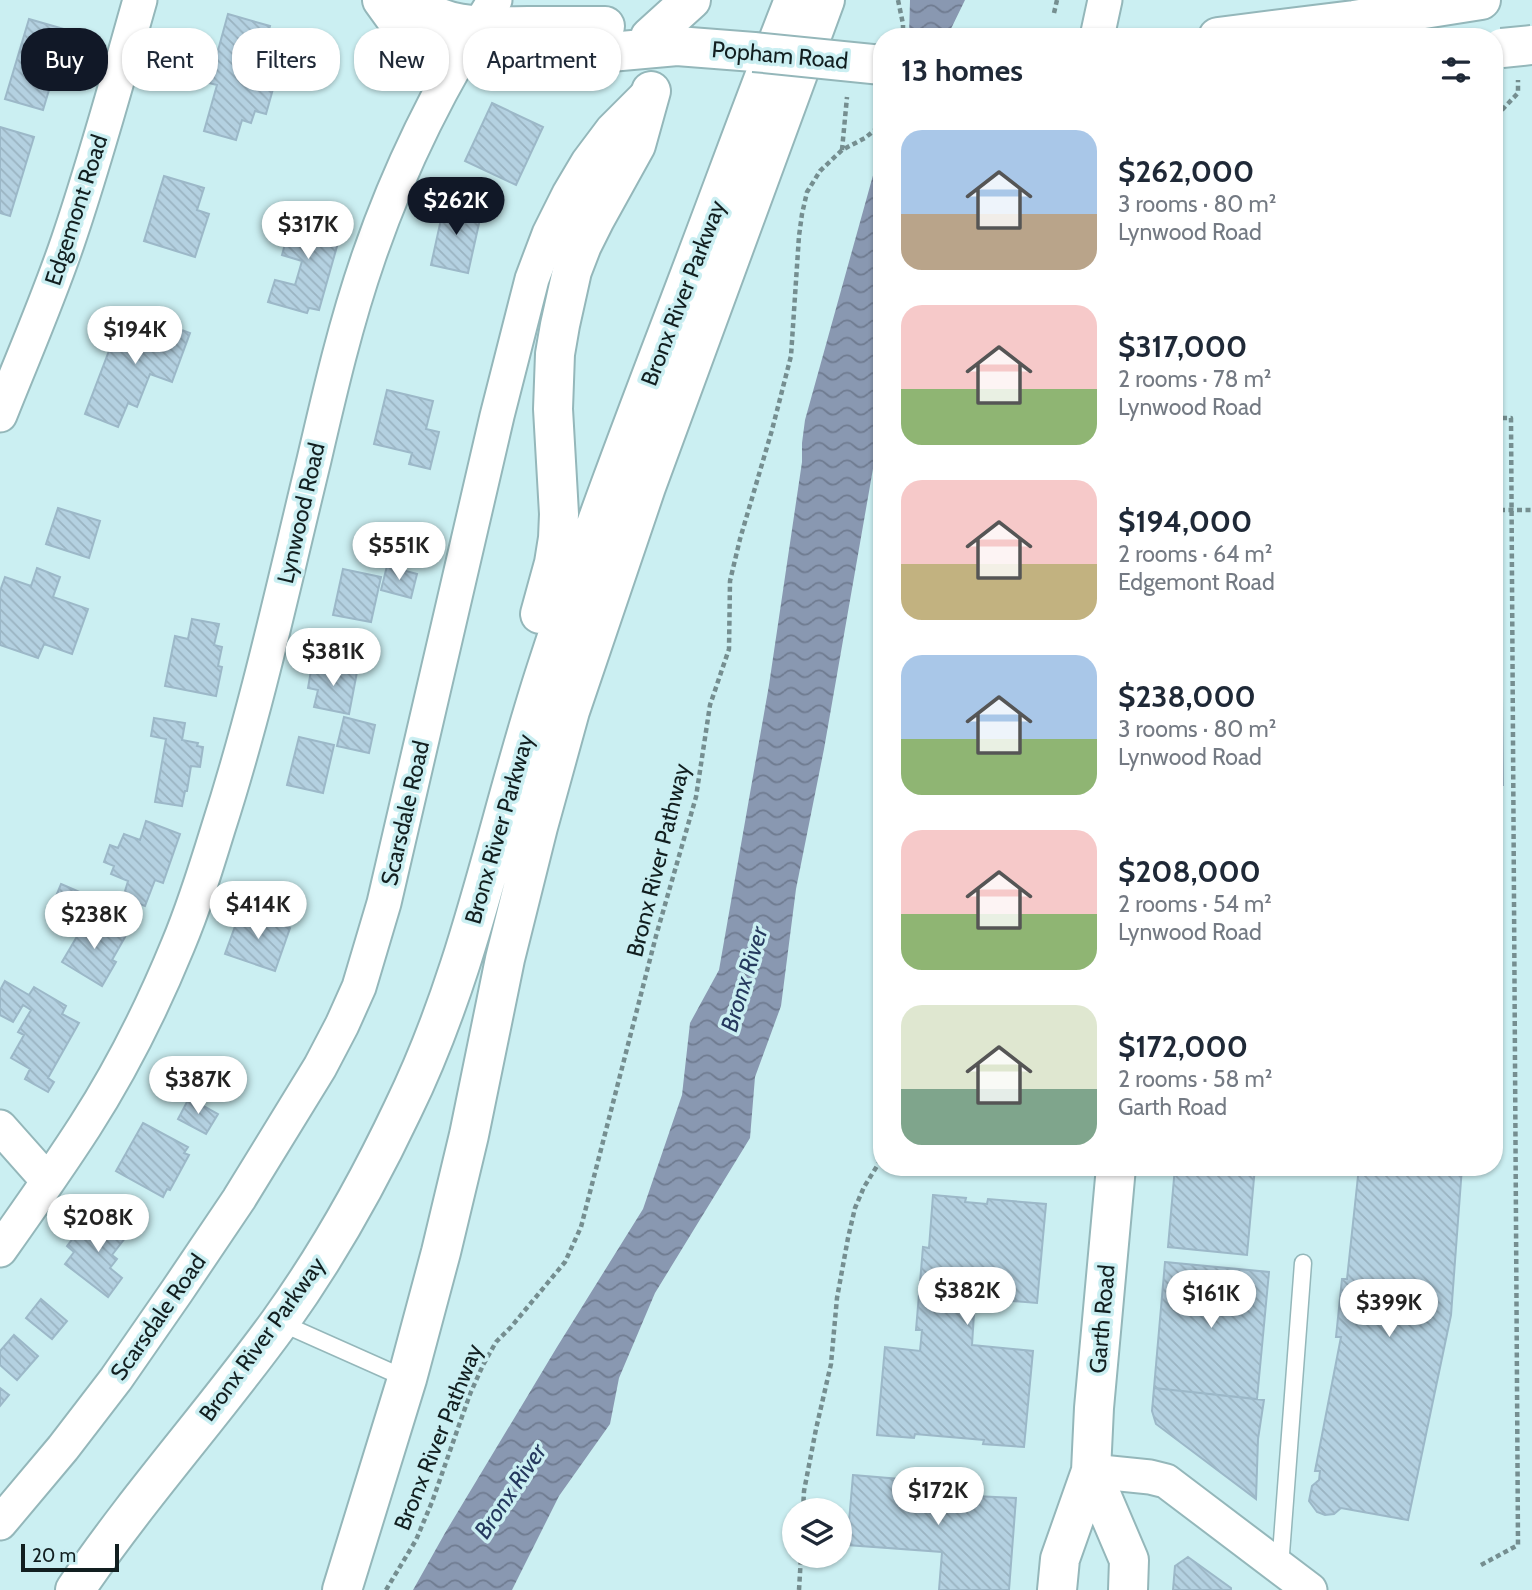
<!DOCTYPE html>
<meta charset="utf-8">
<style>
:root{--surface:#fff;--page:#f6f6f7;--text:#1f2937;--muted:#747a83;--accent:#111827}
body{margin:0;font-family:Cabin,sans-serif;background:var(--page);color:var(--text);height:100vh;display:flex;flex-direction:column;font-size:26px;white-space:nowrap}
*{box-sizing:border-box;margin:0}
p{font-size:23px;color:var(--muted)}
.icon{flex:none;width:38px;height:38px;fill:none;stroke:currentColor;stroke-width:2;stroke-linecap:round;stroke-linejoin:round}
.map{position:relative;flex:1;overflow:hidden}
.drawer{position:absolute;left:873px;top:28px;width:630px;height:1148px;display:flex;flex-direction:column;background:var(--surface);border-radius:28px;box-shadow:0 2px 5px #0004}
.drawer>*{flex:none}
.banner{position:absolute;left:21px;top:28px;width:665px;height:63px;display:flex;gap:14px}
.fabs{position:absolute;left:782px;top:1498px;display:grid;gap:14px}
.fabs a{display:grid;place-items:center;width:70px;height:70px;border-radius:50%;background:var(--surface);box-shadow:0 2px 5px #0004;font-size:35px}
.scale{position:absolute;left:21px;bottom:18px;width:98px;box-sizing:border-box;padding-left:7px;border:4px solid #121f20;border-top:0;font-size:19px;line-height:24px;white-space:nowrap;color:#121f20;-webkit-text-stroke:5px #cbeff2;paint-order:stroke}
.price{position:absolute;translate:-50% -60px;padding:0 16px;border-radius:24px;background:#fff;color:#222;font-size:23px;line-height:46px;filter:drop-shadow(0 2px 4px #0008)}
.price::after{content:'';position:absolute;left:50%;top:42px;width:21px;height:16px;margin-left:-10px;background:inherit;clip-path:polygon(0 0,100% 0,50% 100%)}
.price.active{background:var(--accent);color:#fff}
ul{padding:0;list-style:none}
li{display:flex;align-items:center;gap:21px;height:175px;padding:0 28px}
li span{display:grid;place-items:center;flex:none;width:196px;height:140px;border-radius:21px;color:#555}
li>.icon{margin-inline-start:auto}
span .icon{width:84px;height:84px;fill:#fffc;stroke-width:1}
li b{font-size:30px}
h2{display:flex;justify-content:space-between;align-items:center;height:84px;padding:0 28px;font-size:30px}
.pill{padding:0 24px;border-radius:28px;background:var(--surface);box-shadow:0 2px 5px #0004;font-size:24px;line-height:63px}
.pill.active{background:var(--accent);color:#fff}
.map>svg:first-child{display:block}
</style>
<div class="map">
<svg width="1532" height="1590" viewBox="0 0 1532 1590">
<defs>
<pattern id="water-waves" width="16" height="10" patternUnits="userSpaceOnUse" patternTransform="scale(1.75)"><rect width="16" height="10" fill="#8998b1"/><path d="M0 5q4-4 8 0t8 0" fill="none" stroke="#6f7b90"/></pattern>
<pattern id="building-back-hatch" width="6" height="6" patternUnits="userSpaceOnUse" patternTransform="scale(1.75)"><rect width="6" height="6" fill="#b4d1e1"/><path d="M-1 5l2 2M0 0l6 6M5-1l2 2" fill="none" stroke="#9ab3c1"/></pattern>
</defs>
<rect width="100%" height="100%" fill="#cbeff2"/>
<path fill="url(#water-waves)" d="M910,0h55l-18,37h-38z
M882,143v266l-3,10 3,23 -8,21 -50,286 -28,140 -15,117 -26,71 -5,61 -95,155 -36,85 -9,46 -51,72 -47,94h-99l32,-57 112,-186 86,-138 39,-114 8,-72 29,-53 50,-285 33,-223v-19l3,-23z"/>
<path fill="#cbeff2" d="M906,28l47,4 -2,5h-45z"/>
<path fill="url(#building-back-hatch)" stroke="#9cb8c8" stroke-width="2" d="M228,14l42,12 -16,57 19,6 -7,25 -11,-3 -4,12 -9,-3 -6,20 -32,-9 13,-46 -8,-2z
M29,19l38,11 -24,80 -38,-11z
M492,103l51,24 -27,58 -51,-24z
M0,127l34,10 -24,79 -10,-3z
M164,176l40,12 -7,22 12,4 -14,43 -51,-16z
M445,201l37,9 -14,63 -37,-8z
M295,207l29,9 -1,3 20,6 -24,85 -10,-2 -2,5 -39,-11 7,-22 20,5 7,-24 -20,-6z
M123,314l33,13 2,-6 32,12 -18,49 -22,-8 -13,33 -9,-4 -10,24 -33,-13z
M387,390l46,11 -7,28 13,3 -9,37 -21,-5 3,-11 -38,-9z
M1494,506h5l1,4 3,275h-9z
M58,508l42,13 -11,37 -43,-14z
M387,566l30,8 -6,24 -30,-8z
M37,568l23,9 -7,20 35,12 -16,45 -28,-10 -6,14 -38,-13v-54l5,-14 26,9z
M343,569l38,8 -10,45 -38,-7z
M192,619l27,5 -5,21 8,2 -4,19 4,1 -6,29 -51,-10 10,-50 13,3z
M312,665l10,2 1,-2 34,7 -8,42 -35,-7 4,-17 -10,-2z
M344,717l31,8 -6,28 -32,-7z
M154,718l31,5 -3,17 16,3 -1,3 6,1 -3,20 -9,-1 -4,25h-2l-3,15 -27,-4 11,-63 -15,-3z
M299,737l35,8 -11,48 -36,-8z
M146,821l34,13 -17,49 -8,-3 -10,26 -22,-8 5,-17 -17,-7 3,-8 -10,-4 6,-17 8,3 6,-14 16,6z
M61,884l28,12 -8,17 -27,-12z
M241,910l49,18 -15,43 -50,-17z
M89,916l36,21 -13,23 4,2 -14,24 -40,-24z
M5,981l24,14 5,-8 32,19 -4,8 17,9 -31,55 6,4 -6,10 -23,-13 5,-10 -19,-11 13,-23 -6,-3 13,-22 -8,-5 -10,17 -13,-7v-25z
M189,1098l29,16 -12,20 -28,-15z
M143,1123l45,24 -4,6 5,2 -19,35 -3,-1 -4,8 -47,-26z
M998,1167h54v6z
M1175,1167h80l-8,88 -79,-8z
M1359,1167h103l-11,148 -43,205 -67,-12 -7,6 -9,1 -8,-3 -8,-11 3,-15 7,-6 1,-9h-5l26,-134h-5l6,-58h5z
M933,1195l33,3 -1,4 22,2 1,-5 58,5 -9,99 -62,-5 -3,47 61,6 -9,96 -41,-3 1,-4 -69,-6 -1,4 -37,-3 8,-88 35,4 2,-21h-6l7,-83 6,1z
M102,1212l27,21 -17,22 5,4 -7,9 12,10 -14,19 -43,-33 9,-12 -7,-6 10,-13 6,4z
M1165,1262l104,10 -12,127 -103,-11z
M41,1299l26,22 -15,18 -26,-21z
M14,1335l24,21 -21,24 -17,-15v-14z
M0,1388l9,7 -9,11z
M1154,1388l110,12 -6,39 -2,60 -100,-75 -4,-13z
M853,1475l47,4v4l12,1 1,-8 62,4 -1,16 42,2 -7,92h-70l3,-38 -95,-7z
M1188,1557l43,31v2h-58l2,-24z"/>
<g fill="none" stroke-linecap="round" stroke-linejoin="round">
<defs>
<path id="lane" d="M279,1322l128,57
M1280,1567l23,-304"/>
<path id="street" d="M1097,37l8,-37
M0,415c23,-58 48,-115 68,-174 27,-79 49,-160 72,-241
M0,1127l48,54
M0,1250c29,-41 58,-82 85,-124 36,-56 68,-120 93,-181 16,-38 28,-77 40,-116 39,-121 66,-246 96,-369 16,-69 32,-138 55,-204 31,-90 74,-176 126,-256
M1091,1471l59,6 16,4 144,109
M0,1523l63,-75 53,-69 61,-88 62,-92 81,-132 22,-42 17,-38 25,-84 113,-487 35,-137 17,-45 20,-40 19,-32 24,-32 39,-39"/>
<path id="secondary" d="M382,0l13,18 12,13 11,7 14,7 30,7h148l67,-6 77,6
M414,0c27,31 77,26 114,26 26,0 51,0 77,0
M1218,37l136,-17 127,-20
M1091,1471l38,89 -1,30
M1057,1590l3,-31 31,-88 3,-63 22,-241"/>
<path id="highway" d="M650,37l41,-37
M540,614l14,-51 4,-25 1,-24 -6,-105 2,-55 5,-29 12,-54 10,-26 13,-26 41,-74 15,-54
M75,1590c63,-93 138,-176 204,-267 48,-67 89,-140 124,-214 69,-141 96,-297 145,-445 41,-126 89,-251 136,-374 37,-97 72,-194 110,-290
M342,1590l65,-211 34,-127 28,-117 36,-176 33,-132 32,-116 76,-224 179,-487"/>
</defs>
<use href="#lane" stroke="#94b7ba" stroke-width="19"/>
<use href="#street" stroke="#94b7ba" stroke-width="37"/>
<use href="#secondary" stroke="#94b7ba" stroke-width="42"/>
<use href="#highway" stroke="#94b7ba" stroke-width="42"/>
<path stroke="#758e90" stroke-width="4.5" stroke-dasharray="5 3.5" stroke-linecap="butt" d="M898,0l5,24v13
M1054,13l3,-13
M1494,112l7,-1 17,-18v-13
M842,150l5,-53
M803,1510l1,-19 12,-62 15,-65 6,-66 11,-60 7,-30 9,-21 18,-29
M1481,1565l37,-20 -7,-1127h-17
M386,1590l30,-50 16,-38 38,-108 13,-29 13,-23 15,-15 54,-65 16,-35 75,-291 40,-139 14,-92 19,-56 1,-68 10,-42 32,-109 19,-74 8,-120 3,-22 5,-22 13,-21 22,-21 23,-12 17,-14
M799,1590l2,-34"/>
<use href="#lane" stroke="#fff" stroke-width="16"/>
<use href="#street" stroke="#fff" stroke-width="33"/>
<use href="#secondary" stroke="#fff" stroke-width="38"/>
<use href="#highway" stroke="#fff" stroke-width="38"/>
<defs>
<path id="secondary-bridge" d="M1502,48l30,-3
M754,52l128,13"/>
</defs>
<use href="#secondary-bridge" stroke="#94b7ba" stroke-width="42" stroke-linecap="butt"/>
<path stroke="#758e90" stroke-width="4.5" stroke-dasharray="5 3.5" stroke-linecap="butt" d="M1500,510h32"/>
<use href="#secondary-bridge" stroke="#fff" stroke-width="38"/>
</g>
<g text-anchor="middle" dominant-baseline="central" stroke-width="7" stroke-linejoin="round" paint-order="stroke">
<g font-size="23" fill="#121f20" stroke="#cbeff2">
<text transform="translate(780 55) rotate(5)">Popham Road</text>
<text transform="translate(76 210) rotate(-72)">Edgemont Road</text>
<text transform="translate(683 293) rotate(-69)">Bronx River Parkway</text>
<text transform="translate(301 513) rotate(-77)">Lynwood Road</text>
<text transform="translate(405 813) rotate(-77)">Scarsdale Road</text>
<text transform="translate(499 829) rotate(-74)">Bronx River Parkway</text>
<text transform="translate(658 860) rotate(-76)">Bronx River Pathway</text>
<text transform="translate(158 1317) rotate(-55)">Scarsdale Road</text>
<text transform="translate(1102 1319) rotate(-85)">Garth Road</text>
<text transform="translate(262 1339) rotate(-54)">Bronx River Parkway</text>
<text transform="translate(438 1437) rotate(-68)">Bronx River Pathway</text>
</g>
<g font-size="24" font-style="italic" fill="#25395e" stroke="#cbeff2">
<text transform="translate(744 979) rotate(-73)">Bronx River</text>
<text transform="translate(510 1491) rotate(-56)">Bronx River</text>
</g>
</g>
</svg>
<div class="fabs">
<a><svg class="icon" aria-label="layers" viewBox="0 0 24 24"><path d="M12 4l9 5-9 5-9-5zM3 14l9 5 9-5"/></svg></a>
</div>
<div class="scale">20 m</div>
<b class="price active" style="left:456px;top:237px">$262K</b>
<b class="price" style="left:308px;top:261px">$317K</b>
<b class="price" style="left:135px;top:366px">$194K</b>
<b class="price" style="left:399px;top:582px">$551K</b>
<b class="price" style="left:333px;top:688px">$381K</b>
<b class="price" style="left:258px;top:941px">$414K</b>
<b class="price" style="left:94px;top:951px">$238K</b>
<b class="price" style="left:198px;top:1116px">$387K</b>
<b class="price" style="left:98px;top:1254px">$208K</b>
<b class="price" style="left:967px;top:1327px">$382K</b>
<b class="price" style="left:1211px;top:1330px">$161K</b>
<b class="price" style="left:1389px;top:1339px">$399K</b>
<b class="price" style="left:938px;top:1527px">$172K</b>
<div class="banner">
<a class="pill active">Buy</a>
<a class="pill">Rent</a>
<a class="pill">Filters</a>
<a class="pill">New</a>
<a class="pill">Apartment</a>
</div>
<section class="drawer">
<h2>13 homes<svg class="icon" aria-label="filters" viewBox="0 0 24 24"><path d="M4 7h16M4 17h16"/><circle cx="9" cy="7" r="2"/><circle cx="15" cy="17" r="2"/></svg></h2>
<ul>
<li><span style="background:linear-gradient(#a9c7e8 60%,#b9a48a 0)"><svg class="icon" aria-label="home" viewBox="0 0 24 24"><path d="M3 11l9-7 9 7M6 9v11h12V9"/></svg></span><div><b>$262,000</b><p>3 rooms · 80 m²</p><p>Lynwood Road</p></div></li>
<li><span style="background:linear-gradient(#f6c9c9 60%,#8fb573 0)"><svg class="icon" aria-label="home" viewBox="0 0 24 24"><path d="M3 11l9-7 9 7M6 9v11h12V9"/></svg></span><div><b>$317,000</b><p>2 rooms · 78 m²</p><p>Lynwood Road</p></div></li>
<li><span style="background:linear-gradient(#f6c9c9 60%,#c2b280 0)"><svg class="icon" aria-label="home" viewBox="0 0 24 24"><path d="M3 11l9-7 9 7M6 9v11h12V9"/></svg></span><div><b>$194,000</b><p>2 rooms · 64 m²</p><p>Edgemont Road</p></div></li>
<li><span style="background:linear-gradient(#a9c7e8 60%,#8fb573 0)"><svg class="icon" aria-label="home" viewBox="0 0 24 24"><path d="M3 11l9-7 9 7M6 9v11h12V9"/></svg></span><div><b>$238,000</b><p>3 rooms · 80 m²</p><p>Lynwood Road</p></div></li>
<li><span style="background:linear-gradient(#f6c9c9 60%,#8fb573 0)"><svg class="icon" aria-label="home" viewBox="0 0 24 24"><path d="M3 11l9-7 9 7M6 9v11h12V9"/></svg></span><div><b>$208,000</b><p>2 rooms · 54 m²</p><p>Lynwood Road</p></div></li>
<li><span style="background:linear-gradient(#dfe7d0 60%,#7fa58c 0)"><svg class="icon" aria-label="home" viewBox="0 0 24 24"><path d="M3 11l9-7 9 7M6 9v11h12V9"/></svg></span><div><b>$172,000</b><p>2 rooms · 58 m²</p><p>Garth Road</p></div></li>
</ul>
</section>
</div>
